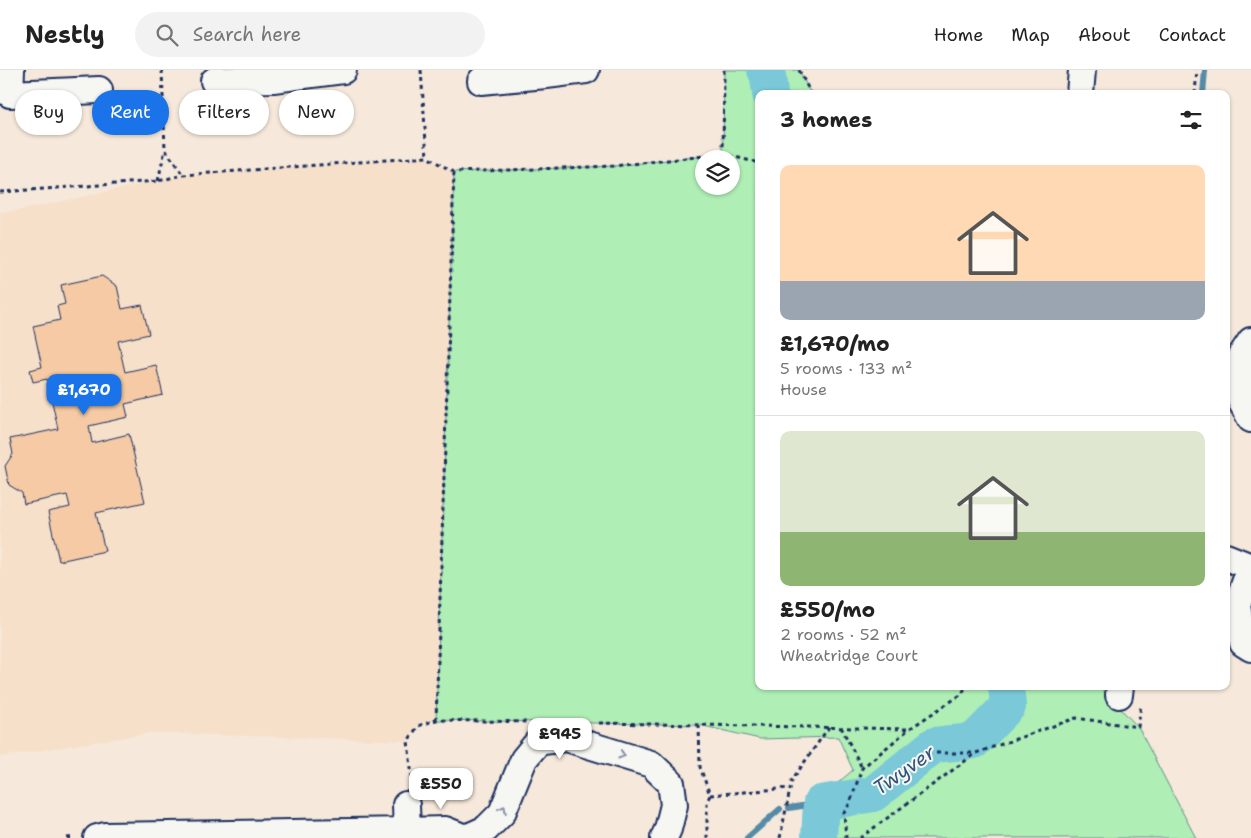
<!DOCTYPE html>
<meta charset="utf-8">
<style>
:root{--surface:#fff;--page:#f2f2f2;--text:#222;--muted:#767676;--line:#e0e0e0;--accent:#1a73e8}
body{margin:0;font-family:"Shantell Sans",sans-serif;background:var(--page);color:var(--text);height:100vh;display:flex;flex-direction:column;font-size:19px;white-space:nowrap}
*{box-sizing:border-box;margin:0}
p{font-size:16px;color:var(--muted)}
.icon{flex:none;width:28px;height:28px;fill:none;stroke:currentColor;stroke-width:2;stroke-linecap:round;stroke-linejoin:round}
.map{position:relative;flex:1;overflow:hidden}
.details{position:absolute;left:755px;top:20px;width:475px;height:600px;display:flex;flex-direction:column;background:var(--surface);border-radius:10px;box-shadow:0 1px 4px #0004}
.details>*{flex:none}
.top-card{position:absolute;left:15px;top:20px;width:475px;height:45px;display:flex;gap:10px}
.fabs{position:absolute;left:695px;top:80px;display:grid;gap:10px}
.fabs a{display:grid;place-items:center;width:45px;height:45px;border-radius:50%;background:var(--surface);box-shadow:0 1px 4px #0004;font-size:25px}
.price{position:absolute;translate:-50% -42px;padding:0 11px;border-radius:10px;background:#fff;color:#222;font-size:16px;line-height:32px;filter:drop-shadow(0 1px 2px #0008)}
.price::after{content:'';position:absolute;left:50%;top:30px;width:15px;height:11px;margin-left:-8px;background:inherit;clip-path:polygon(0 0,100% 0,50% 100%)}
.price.current{background:var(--accent);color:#fff}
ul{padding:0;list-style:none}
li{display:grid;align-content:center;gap:10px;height:265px;padding:0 25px}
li+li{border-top:1px solid var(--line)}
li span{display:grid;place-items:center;height:155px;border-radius:10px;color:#555}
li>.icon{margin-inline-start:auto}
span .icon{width:90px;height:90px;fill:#fffc;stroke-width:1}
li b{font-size:21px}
h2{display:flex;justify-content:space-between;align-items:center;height:60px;padding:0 25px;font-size:21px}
.tag{padding:0 18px;border-radius:22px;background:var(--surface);box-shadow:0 1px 4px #0004;font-size:18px;line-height:45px}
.tag.current{background:var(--accent);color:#fff}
header{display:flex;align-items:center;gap:30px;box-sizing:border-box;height:70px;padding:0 25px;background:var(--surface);border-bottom:1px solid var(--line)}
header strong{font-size:24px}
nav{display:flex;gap:28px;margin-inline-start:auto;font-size:18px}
.search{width:350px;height:45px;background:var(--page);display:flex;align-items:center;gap:12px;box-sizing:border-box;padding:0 18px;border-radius:28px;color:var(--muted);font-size:19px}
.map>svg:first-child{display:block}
</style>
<header>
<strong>Nestly</strong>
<div class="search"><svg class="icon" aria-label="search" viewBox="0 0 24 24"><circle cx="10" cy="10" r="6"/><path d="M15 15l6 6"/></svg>Search here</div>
<nav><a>Home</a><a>Map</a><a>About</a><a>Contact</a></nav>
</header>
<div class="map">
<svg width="1251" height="768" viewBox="0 0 1251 768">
<rect width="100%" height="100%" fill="#f6e9db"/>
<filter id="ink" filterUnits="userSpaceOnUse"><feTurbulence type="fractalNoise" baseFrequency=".02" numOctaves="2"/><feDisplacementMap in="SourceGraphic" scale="10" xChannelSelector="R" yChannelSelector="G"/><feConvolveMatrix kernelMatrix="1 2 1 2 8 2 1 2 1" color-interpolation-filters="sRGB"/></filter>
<g filter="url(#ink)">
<path fill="#f6e0ca" d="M427,87l27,15 -18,548 -18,6 -10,15 -257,-8 -151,24v-545l21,-2 162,-35z"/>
<path fill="#afeeb5" stroke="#658e8a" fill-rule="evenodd" d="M724,0h75l12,24h-52v592h340l39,41 58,111h-382l-2,-33 41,-35 -15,-33 -78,2 -61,-14 -263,-5 18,-548 160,-6 109,-12zM704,89h27v27h-27z"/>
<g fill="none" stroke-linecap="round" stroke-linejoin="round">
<path stroke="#548ba7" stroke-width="6" d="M1203,24l2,-24
M1008,636l4,-20
M789,738l32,-5
M747,768l33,-29"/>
<path stroke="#7ac8d8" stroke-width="36" d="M765,0l3,6 2,18
M819,768l2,-35 52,-9 61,-49 40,-4 34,-35 -2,-20"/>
</g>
<path fill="#f5caa4" stroke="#1b2f5e" d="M102,206l15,10 5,23 20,-4 7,29 -31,7 7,31 31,-7 7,30 -38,9 3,13 -39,9 3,17 37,-9 16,68 -49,11 9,38 -46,10 -11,-49 22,-5 -3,-12 -43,9 -2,-11 -13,-8 -4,-19 8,-12 -3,-15 48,-10 -11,-50 -14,3 -3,-12 12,-3 -9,-41 27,-6 -3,-14 8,-2 -4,-19z"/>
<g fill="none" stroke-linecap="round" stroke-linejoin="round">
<defs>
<path id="minor" d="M11,0l-1,24 89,-4
M273,0v9l70,-9
M545,0l1,5 40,-5
M214,11l59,-2
M481,11l65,-6
M1080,24l2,-24
M1251,271l-10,15v45l10,18
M1226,487l25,10
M1251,497l-14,38 6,38 8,5
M1119,625l1,-9
M406,735l1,26 38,-1 20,8
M97,768l8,-2 302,-5 1,7
M466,768l20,-9 16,-16 22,-54 14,-17 28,-4 85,26 20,19 3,22 -6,24 -4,9"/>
</defs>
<use href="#minor" stroke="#1b2f5e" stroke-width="30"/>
<path stroke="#1b2f5e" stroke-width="3" stroke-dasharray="4 4" stroke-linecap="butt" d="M162,0l3,79 18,26
M421,0l6,87
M799,0l12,24
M1195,24l2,-24
M723,84l1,-84
M158,111l7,-31
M0,122l158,-11 25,-6 244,-18 27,15 160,-6 109,-12 36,9
M436,650l18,-548
M599,653l310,6
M699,655l1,42 10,28 -3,7v36
M841,657l21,41
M936,683h40l100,-35 62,9 3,-23
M413,716l-5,-45 10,-15 18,-6 92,2
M710,725l80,-7
M67,768l7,-1
M780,768l12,-58 37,-53
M846,768l-2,-25 6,-10 12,-35 47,-39 53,-35 4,-8
M860,768l116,-85"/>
<use href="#minor" stroke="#f6f6f2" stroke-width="26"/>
</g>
<defs><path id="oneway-chevron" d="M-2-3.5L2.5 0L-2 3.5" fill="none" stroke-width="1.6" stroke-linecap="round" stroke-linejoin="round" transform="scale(1.25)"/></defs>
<g stroke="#8892a8">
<use href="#oneway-chevron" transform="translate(622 685) rotate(17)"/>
<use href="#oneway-chevron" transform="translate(503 739) rotate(-62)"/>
</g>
</g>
<g text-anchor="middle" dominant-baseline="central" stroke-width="4" stroke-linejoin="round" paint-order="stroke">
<g font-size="20" font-style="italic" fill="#33557c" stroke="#f6f6f2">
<text transform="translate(904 700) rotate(-35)">Twyver</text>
</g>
</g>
</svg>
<div class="fabs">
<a><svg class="icon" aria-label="layers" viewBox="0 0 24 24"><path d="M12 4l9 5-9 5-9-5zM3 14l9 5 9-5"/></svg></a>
</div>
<b class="price current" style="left:84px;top:346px">£1,670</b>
<b class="price" style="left:560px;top:690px">£945</b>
<b class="price" style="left:441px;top:740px">£550</b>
<div class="top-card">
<a class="tag">Buy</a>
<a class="tag current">Rent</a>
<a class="tag">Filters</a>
<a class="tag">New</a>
</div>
<section class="details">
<h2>3 homes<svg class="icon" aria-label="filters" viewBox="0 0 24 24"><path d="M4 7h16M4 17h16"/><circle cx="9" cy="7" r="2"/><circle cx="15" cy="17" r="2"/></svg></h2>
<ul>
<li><span style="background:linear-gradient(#ffd9b3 75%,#9aa5b1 0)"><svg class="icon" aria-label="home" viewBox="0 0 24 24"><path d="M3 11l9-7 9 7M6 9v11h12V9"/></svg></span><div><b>£1,670/mo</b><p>5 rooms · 133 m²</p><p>House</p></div></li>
<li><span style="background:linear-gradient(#dfe7d0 65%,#8fb573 0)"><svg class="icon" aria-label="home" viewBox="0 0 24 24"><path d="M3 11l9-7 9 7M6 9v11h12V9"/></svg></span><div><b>£550/mo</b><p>2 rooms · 52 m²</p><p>Wheatridge Court</p></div></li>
</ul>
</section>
</div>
